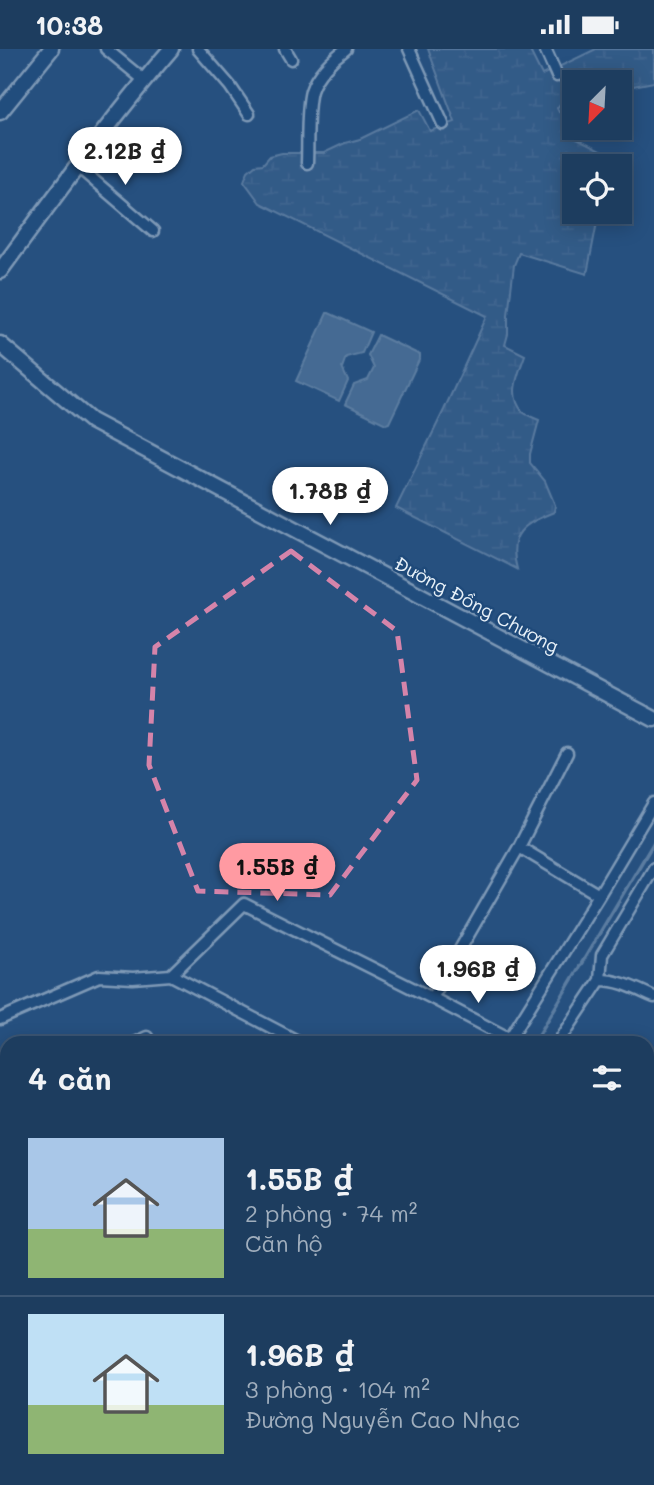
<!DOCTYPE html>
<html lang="vi">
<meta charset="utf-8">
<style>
:root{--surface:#1d3d5f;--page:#2a4868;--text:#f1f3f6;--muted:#a0aebd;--line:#3b5674;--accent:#ff9aa2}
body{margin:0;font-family:Mali,sans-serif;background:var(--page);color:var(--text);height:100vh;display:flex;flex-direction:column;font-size:26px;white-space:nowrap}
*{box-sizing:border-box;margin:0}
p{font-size:23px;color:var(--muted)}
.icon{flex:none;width:38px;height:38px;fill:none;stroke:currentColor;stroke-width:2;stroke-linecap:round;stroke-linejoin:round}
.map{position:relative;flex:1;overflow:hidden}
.details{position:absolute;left:0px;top:987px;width:654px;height:450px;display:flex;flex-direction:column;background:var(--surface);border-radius:21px 21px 0 0;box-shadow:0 4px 18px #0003,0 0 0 2px var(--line)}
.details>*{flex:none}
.needle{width:46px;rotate:204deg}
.fabs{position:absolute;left:562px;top:21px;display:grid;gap:14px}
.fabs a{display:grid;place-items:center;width:70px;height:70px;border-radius:0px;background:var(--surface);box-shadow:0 4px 18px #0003,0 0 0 2px var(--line);font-size:35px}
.price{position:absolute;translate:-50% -60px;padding:0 16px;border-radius:24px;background:#fff;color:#222;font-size:23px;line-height:46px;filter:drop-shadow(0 2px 4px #0008)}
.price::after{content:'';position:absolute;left:50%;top:42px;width:21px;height:16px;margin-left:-10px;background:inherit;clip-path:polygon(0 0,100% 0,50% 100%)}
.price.selected{background:var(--accent);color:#111}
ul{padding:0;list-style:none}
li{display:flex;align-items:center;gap:21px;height:175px;padding:0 28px}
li+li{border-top:2px solid var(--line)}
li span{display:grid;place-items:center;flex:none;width:196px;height:140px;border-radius:0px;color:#555}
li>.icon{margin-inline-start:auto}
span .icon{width:84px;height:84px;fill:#fffc;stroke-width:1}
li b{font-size:30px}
h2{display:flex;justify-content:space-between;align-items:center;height:84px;padding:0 28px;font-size:30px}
.status{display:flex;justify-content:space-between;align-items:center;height:49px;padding:0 35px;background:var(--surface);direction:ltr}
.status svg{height:19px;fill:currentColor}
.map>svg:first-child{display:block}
</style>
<div class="status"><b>10:38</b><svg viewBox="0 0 49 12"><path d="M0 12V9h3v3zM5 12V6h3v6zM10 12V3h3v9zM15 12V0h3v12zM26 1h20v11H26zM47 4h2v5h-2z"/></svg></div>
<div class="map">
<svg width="654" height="1436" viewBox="0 0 654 1436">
<defs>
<pattern id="wetland-marsh" width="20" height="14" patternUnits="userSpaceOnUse" patternTransform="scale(1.75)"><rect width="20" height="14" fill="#436891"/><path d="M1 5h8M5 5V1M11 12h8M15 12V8" fill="none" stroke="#5e7ea1"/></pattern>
</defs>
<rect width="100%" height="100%" fill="#27517f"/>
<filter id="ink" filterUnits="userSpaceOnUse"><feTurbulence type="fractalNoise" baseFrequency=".0143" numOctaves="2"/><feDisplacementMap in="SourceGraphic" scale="14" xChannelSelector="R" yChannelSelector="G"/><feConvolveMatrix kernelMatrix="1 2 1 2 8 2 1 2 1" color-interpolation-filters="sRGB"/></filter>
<g filter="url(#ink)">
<path fill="url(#wetland-marsh)" stroke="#96acc4" stroke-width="2" d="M428,0h101l13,26 54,-26h58v33l-21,4 -13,1v-5h-46v17l-14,5 -3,4 2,4 15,3v13h7l-6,10 35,18 -2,10h-34v46h25l-12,62 -68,-21 -5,12 -6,50v19l-3,11 20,10c-6,18 -18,40 -2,57 3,3 11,6 16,8l-9,34v9l15,18 10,24 -1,7c-30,12 -47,21 -37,57l-121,-61 48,-98 43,-94 -227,-113 -16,-22 4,-10 7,-6 8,-1 7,-8 12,-3h42l21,-10 15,-4 59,-29 11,21 25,-9z"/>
<path fill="#6b8aaa" stroke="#9db3c9" stroke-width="2" d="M327,264h2l42,19 -9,21 -16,4 -4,11 6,13 -9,20 -43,-20z
M378,286l42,20v3l-31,65 -3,1 -41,-20 9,-19 14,-5 6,-12 -6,-13z"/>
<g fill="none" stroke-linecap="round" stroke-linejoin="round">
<path stroke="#9db3c9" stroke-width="3.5" d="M534,994l120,-201
M260,1436l4,-6"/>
<defs>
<path id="street" d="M106,0l38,31
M198,0l32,37 19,28
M285,0l6,10
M409,0l34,75
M545,0l12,27
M307,114c1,-20 -1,-53 4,-72 5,-16 21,-32 35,-42
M77,117l76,65
M519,798l80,48
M600,931c20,0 36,9 54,17
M432,949l86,45
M0,970l99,-43 34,2 38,-3
M134,994l13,-6
M301,994l-130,-68 73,-71 188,94 87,-151 48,-94
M507,994l92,-148 55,-92
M558,994l42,-63 2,-25 52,-87
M0,1050l7,-2
M0,1139l7,-2
M0,1153l7,14
M648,1206l6,4
M0,1289l7,-3
M0,1337l7,13
M0,1354l7,13
M648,1380l6,4
M40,1430l4,6
M50,1430l3,6
M130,1436l9,-6
M232,1436l4,-6
M284,1436l4,-6"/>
<path id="secondary" d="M0,63l51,-63
M0,222c55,-75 110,-151 171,-222
M0,295l91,77 563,298"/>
</defs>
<use href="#street" stroke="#e8f1f8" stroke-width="15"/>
<use href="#secondary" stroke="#e8f1f8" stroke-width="19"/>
<use href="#street" stroke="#1f4a7a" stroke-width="10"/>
<use href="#secondary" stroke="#1f4a7a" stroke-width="14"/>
</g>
</g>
<path d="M0 0H654V1436H0ZM291,502l106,80 20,149 -87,115 -132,-4 -49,-126 6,-118z" fill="#27517f" fill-opacity=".55" fill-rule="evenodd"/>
<path fill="none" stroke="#d584aa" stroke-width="5" stroke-dasharray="14 9" stroke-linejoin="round" d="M291,502l106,80 20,149 -87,115 -132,-4 -49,-126 6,-118z"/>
<g text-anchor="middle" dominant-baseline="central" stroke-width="5" stroke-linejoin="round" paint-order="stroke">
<g font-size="19" fill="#e8f1f8" stroke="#1f4a7a">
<text transform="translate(477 555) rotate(28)">Đường Đồng Chương</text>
</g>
</g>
</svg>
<div class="fabs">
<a><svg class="needle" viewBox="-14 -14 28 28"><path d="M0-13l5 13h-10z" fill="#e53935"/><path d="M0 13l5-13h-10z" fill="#a0aebd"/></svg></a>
<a><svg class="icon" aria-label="locate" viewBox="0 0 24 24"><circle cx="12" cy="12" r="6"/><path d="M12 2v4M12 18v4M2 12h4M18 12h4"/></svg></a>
</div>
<b class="price" style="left:125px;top:138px">2.12B ₫</b>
<b class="price" style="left:330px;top:478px">1.78B ₫</b>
<b class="price selected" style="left:277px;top:854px">1.55B ₫</b>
<b class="price" style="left:478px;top:956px">1.96B ₫</b>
<section class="details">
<h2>4 căn<svg class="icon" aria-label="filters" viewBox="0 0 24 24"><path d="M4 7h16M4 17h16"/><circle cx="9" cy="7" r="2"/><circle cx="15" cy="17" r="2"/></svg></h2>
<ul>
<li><span style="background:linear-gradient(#a9c7e8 65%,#8fb573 0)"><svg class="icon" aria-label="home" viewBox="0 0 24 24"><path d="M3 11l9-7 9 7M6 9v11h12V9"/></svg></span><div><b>1.55B ₫</b><p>2 phòng · 74 m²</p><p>Căn hộ</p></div></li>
<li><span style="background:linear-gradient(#bfe0f5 65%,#8fb573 0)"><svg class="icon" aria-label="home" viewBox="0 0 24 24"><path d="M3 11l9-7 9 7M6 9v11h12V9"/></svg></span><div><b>1.96B ₫</b><p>3 phòng · 104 m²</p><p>Đường Nguyễn Cao Nhạc</p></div></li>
</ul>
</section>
</div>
